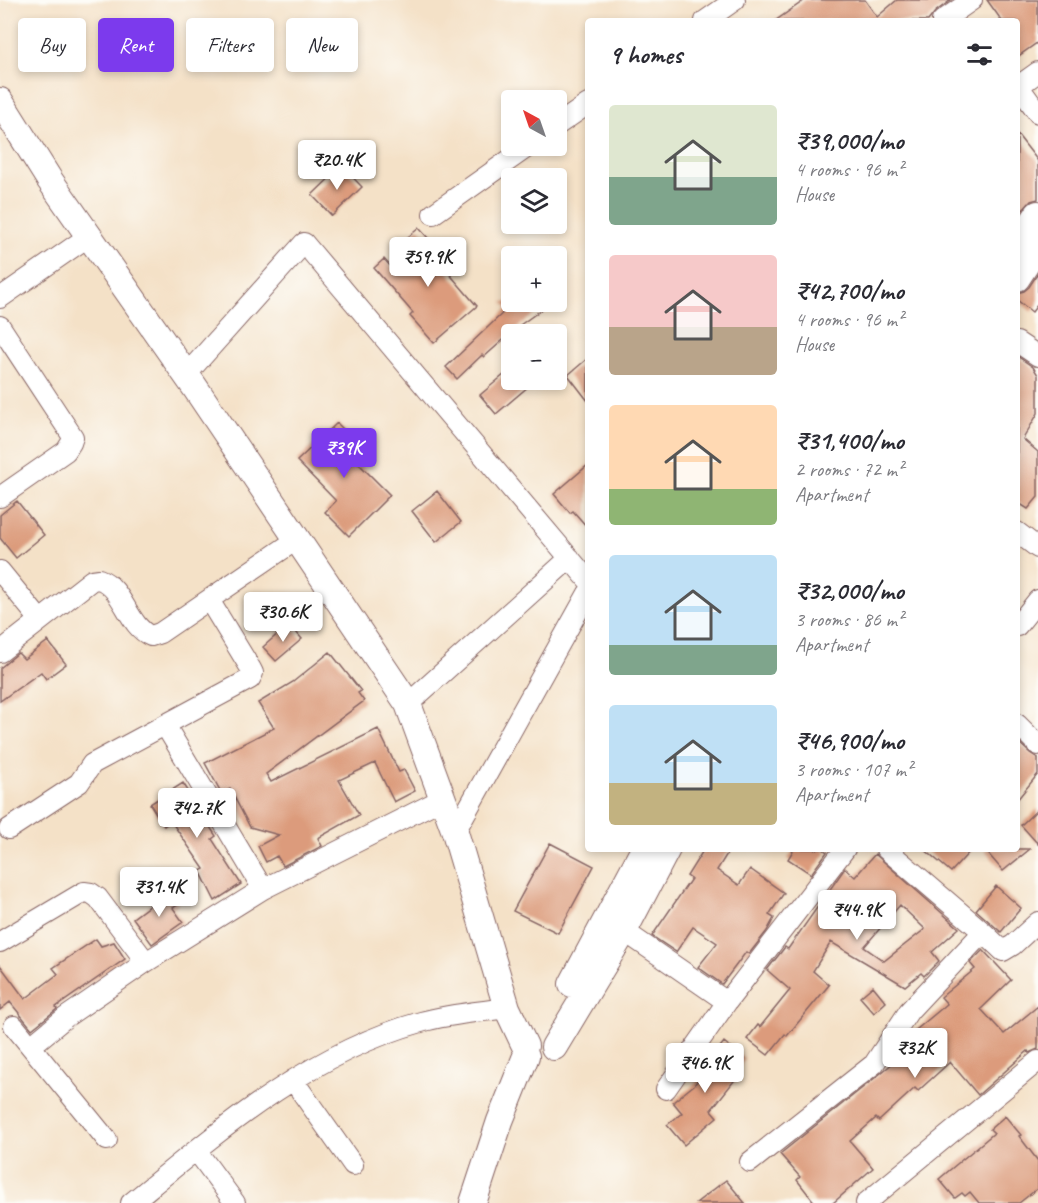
<!DOCTYPE html>
<meta charset="utf-8">
<style>
:root{--surface:#fff;--page:#f2f2f3;--text:#2b2b33;--muted:#7c7c81;--accent:#7c3aed}
body{margin:0;font-family:Caveat,sans-serif;background:var(--page);color:var(--text);height:100vh;display:flex;flex-direction:column;font-size:22px;white-space:nowrap}
*{box-sizing:border-box;margin:0}
p{font-size:20px;color:var(--muted)}
.icon{flex:none;width:33px;height:33px;fill:none;stroke:currentColor;stroke-width:2;stroke-linecap:round;stroke-linejoin:round}
.map{position:relative;flex:1;overflow:hidden}
.panel{position:absolute;left:585px;top:18px;width:435px;height:834px;display:flex;flex-direction:column;background:var(--surface);border-radius:6px;box-shadow:0 3px 9px #0003}
.panel>*{flex:none}
.top-card{position:absolute;left:18px;top:18px;width:477px;height:54px;display:flex;gap:12px}
.needle{width:39px;rotate:320deg}
.controls{position:absolute;left:501px;top:90px;display:grid;gap:12px}
.controls a{display:grid;place-items:center;width:66px;height:66px;border-radius:6px;background:var(--surface);box-shadow:0 3px 9px #0003;font-size:30px}
.price{position:absolute;translate:-50% -51px;padding:0 14px;border-radius:6px;background:#fff;color:#222;font-size:20px;line-height:39px;filter:drop-shadow(0 2px 3px #0008)}
.price::after{content:'';position:absolute;left:50%;top:36px;width:18px;height:14px;margin-left:-9px;background:inherit;clip-path:polygon(0 0,100% 0,50% 100%)}
.price.selected{background:var(--accent);color:#fff}
ul{padding:0;list-style:none}
li{display:flex;align-items:center;gap:18px;height:150px;padding:0 24px}
li span{display:grid;place-items:center;flex:none;width:168px;height:120px;border-radius:6px;color:#555}
li>.icon{margin-inline-start:auto}
span .icon{width:72px;height:72px;fill:#fffc;stroke-width:1}
li b{font-size:26px}
h2{display:flex;justify-content:space-between;align-items:center;height:72px;padding:0 24px;font-size:26px}
.tag{padding:0 21px;border-radius:6px;background:var(--surface);box-shadow:0 3px 9px #0003;font-size:21px;line-height:54px}
.tag.selected{background:var(--accent);color:#fff}
.map>svg:first-child{display:block}
</style>
<div class="map">
<svg width="1038" height="1203" viewBox="0 0 1038 1203">
<rect width="100%" height="100%" fill="#fdfcf7"/>
<filter id="ink" filterUnits="userSpaceOnUse"><feTurbulence type="fractalNoise" baseFrequency=".0167" numOctaves="2"/><feDisplacementMap in="SourceGraphic" scale="12" xChannelSelector="R" yChannelSelector="G"/><feConvolveMatrix kernelMatrix="1 2 1 2 8 2 1 2 1" color-interpolation-filters="sRGB"/></filter>
<filter id="wash" filterUnits="userSpaceOnUse"><feTurbulence type="fractalNoise" baseFrequency=".008" numOctaves="4" result="noise"/><feDisplacementMap in="SourceGraphic" scale="24" xChannelSelector="R" yChannelSelector="G"/><feGaussianBlur stdDeviation="1.35" result="paint"/><feColorMatrix in="noise" values="0 0 0 0 0 0 0 0 0 0 0 0 0 0 0 0 0 1.4 0 .05"/><feComposite in="paint" operator="in"/></filter>
<g filter="url(#wash)">
<rect width="100%" height="100%" fill="#f4e1c7"/>
<g id="blocks">
<path fill="#dc9b7c" fill-rule="evenodd" d="M805,0h60l12,17 20,-17h54l-16,12 -7,9h-153z
M987,0h51v42l-21,15v-36h-15z
M1017,134l21,27v38l-7,2 -8,9 -6,-6z
M342,166l20,21 -30,29 -20,-21z
M419,228l28,31 -6,5 36,42 -43,37 -24,-27 3,-3 -39,-45 10,-9 8,9 20,-18 -2,-2 5,-4 -7,-7z
M1038,273v31l-6,8 -15,-12v-7l7,-2 5,-4z
M503,302h49l-32,23 -36,32 -2,-2 -25,24 -11,-12 62,-59z
M1017,356l16,11 5,8v38l-15,26 15,13v45l-10,12 -11,-7z
M588,358v43l-20,-26z
M512,368v12h24l-40,34 -16,-19z
M337,423l27,27 -9,10 35,35 -41,41 -24,-24 11,-11 -39,-40z
M588,465v63l-15,-17 -3,2 -16,-19z
M437,491l24,31 -25,20 -24,-31z
M17,501l27,34 -28,23 -16,-20v-23z
M289,624l13,15 -26,22 -13,-14z
M48,641l18,23 -20,15 -5,-7 -41,29v-33l18,-15 6,6z
M330,652l31,39 -3,2 6,8 -98,73 5,8 107,-53 21,43 5,-2 11,21 -21,11 -19,-39 -36,17 20,35 -41,23 4,8 -39,20 -6,-10 -11,6 -8,-16 21,-11 -29,-8 -20,-38 -8,5 -17,-31 69,-35 -16,-25 35,-21z
M1017,741l13,12 8,5v16l-21,26z
M183,783l14,22 -1,1 20,30 -4,3 29,45 -26,17 -15,-30 4,-2 -33,-48 -7,5 -14,-22z
M1038,809v35l-17,-19z
M550,843l44,23 -36,67 -45,-22z
M704,849h26l-13,21 22,15 11,-16 34,24 -15,22 5,3 -7,13 -18,23 -3,-2 -24,32 -24,-17 19,-24 -24,-16 -17,25 -24,-16 39,-57 -4,-3z
M794,849h29l4,3 -16,22 -23,-15z
M924,849h48l-21,23z
M984,849h46l-27,22z
M875,854l84,74 -27,24 7,9 -15,15 -3,-3 -16,13 -74,-44 -18,29 16,14 -42,51 -2,-2 -17,21 -21,-16 11,-14 2,2 30,-37 -23,-20 18,-23 3,2 57,-81 10,9zM900,905l25,24 -41,32 -20,-14z
M996,886l25,22 -20,24 -25,-22z
M169,891l10,13 -6,4 10,14 -31,22 -19,-26z
M96,939l5,7 13,-4 11,17 -69,48 1,2 -25,20 -22,-27 -10,8v-45l25,34 33,-25 -5,-6z
M983,950l28,30 -30,29 23,25 34,-28v43l-9,4 -1,-2 -50,44 -28,-33 -32,29 -3,-3 -36,33 -3,-3 -26,23 23,27 -40,35h-18l-18,-23 3,-3 -20,-23 101,-81 37,-31 -7,-8 36,-30 -6,-7 34,-28 -5,-6z
M873,986l13,16 -12,11 -14,-16z
M724,1042l21,17 -15,19 4,3 -23,29 6,7 -33,28 -17,-20 15,-12 -9,-11 21,-17 11,-14 -2,-2z
M1005,1116l16,19 -2,1 19,25v27l-19,15h-40l-9,-11 -5,4 -3,-3 -7,5 -16,-19 55,-46 -4,-4z
M726,1180l19,23h-49z"/>
</g>
</g>
<g filter="url(#ink)">
<use href="#blocks" fill-opacity="0" stroke="#866362" stroke-width="1.5"/>
<g fill="none" stroke-linecap="round" stroke-linejoin="round">
<defs>
<path id="minor" d="M705,21l30,-21
M942,21l30,-21
M1017,84l21,29
M1017,87l21,-15
M556,126l32,-22
M433,214l96,-68
M0,298l89,-62
M0,326l73,111 -2,6 -5,8 -66,46
M1017,342l21,14
M186,375l118,-132 284,337
M1017,532l21,16
M0,571l40,49
M1017,626l21,-26
M0,652l92,-72 7,-1c25,9 28,47 52,57l9,-3 136,-93
M408,704l162,-146
M1017,724l21,21
M165,725l98,164
M9,829l70,-46 13,-19 158,-85 3,-6 -2,-4 -42,-69
M455,832l133,-239
M886,849l97,83 20,19 10,-6 25,-23
M624,931l103,71 118,-153
M0,942l84,-50 7,1 7,5 48,64
M14,1026l93,114
M31,1046l35,-29 80,-55 117,-73 179,-90
M293,1080l60,85
M666,1089l61,-87
M196,1150l39,53
M750,1162l124,-98 35,-53 74,-79
M131,1203c88,-72 178,-150 290,-181 28,-8 58,-10 86,-14
M866,1203l172,-142"/>
<path id="tertiary" d="M0,101l49,78 145,207 214,318 47,128 52,176 18,38
M1017,246l21,-32
M1017,278l21,-32
M572,984l72,-135
M554,1047l70,-116 43,-82
M473,1203l27,-82 26,-65"/>
</defs>
<use href="#minor" stroke="#866362" stroke-width="22"/>
<use href="#tertiary" stroke="#866362" stroke-width="28"/>
<use href="#minor" stroke="#fff" stroke-width="20"/>
<use href="#tertiary" stroke="#fff" stroke-width="26"/>
</g>
</g>
</svg>
<div class="controls">
<a><svg class="needle" viewBox="-14 -14 28 28"><path d="M0-13l5 13h-10z" fill="#e53935"/><path d="M0 13l5-13h-10z" fill="#7c7c81"/></svg></a>
<a><svg class="icon" aria-label="layers" viewBox="0 0 24 24"><path d="M12 4l9 5-9 5-9-5zM3 14l9 5 9-5"/></svg></a>
<a>+</a>
<a>−</a>
</div>
<b class="price" style="left:337px;top:191px">₹20.4K</b>
<b class="price" style="left:428px;top:288px">₹59.9K</b>
<b class="price selected" style="left:344px;top:479px">₹39K</b>
<b class="price" style="left:283px;top:643px">₹30.6K</b>
<b class="price" style="left:197px;top:839px">₹42.7K</b>
<b class="price" style="left:159px;top:918px">₹31.4K</b>
<b class="price" style="left:857px;top:941px">₹44.9K</b>
<b class="price" style="left:915px;top:1079px">₹32K</b>
<b class="price" style="left:705px;top:1094px">₹46.9K</b>
<div class="top-card">
<a class="tag">Buy</a>
<a class="tag selected">Rent</a>
<a class="tag">Filters</a>
<a class="tag">New</a>
</div>
<section class="panel">
<h2>9 homes<svg class="icon" aria-label="filters" viewBox="0 0 24 24"><path d="M4 7h16M4 17h16"/><circle cx="9" cy="7" r="2"/><circle cx="15" cy="17" r="2"/></svg></h2>
<ul>
<li><span style="background:linear-gradient(#dfe7d0 60%,#7fa58c 0)"><svg class="icon" aria-label="home" viewBox="0 0 24 24"><path d="M3 11l9-7 9 7M6 9v11h12V9"/></svg></span><div><b>₹39,000/mo</b><p>4 rooms · 96 m²</p><p>House</p></div></li>
<li><span style="background:linear-gradient(#f6c9c9 60%,#b9a48a 0)"><svg class="icon" aria-label="home" viewBox="0 0 24 24"><path d="M3 11l9-7 9 7M6 9v11h12V9"/></svg></span><div><b>₹42,700/mo</b><p>4 rooms · 96 m²</p><p>House</p></div></li>
<li><span style="background:linear-gradient(#ffd9b3 70%,#8fb573 0)"><svg class="icon" aria-label="home" viewBox="0 0 24 24"><path d="M3 11l9-7 9 7M6 9v11h12V9"/></svg></span><div><b>₹31,400/mo</b><p>2 rooms · 72 m²</p><p>Apartment</p></div></li>
<li><span style="background:linear-gradient(#bfe0f5 75%,#7fa58c 0)"><svg class="icon" aria-label="home" viewBox="0 0 24 24"><path d="M3 11l9-7 9 7M6 9v11h12V9"/></svg></span><div><b>₹32,000/mo</b><p>3 rooms · 86 m²</p><p>Apartment</p></div></li>
<li><span style="background:linear-gradient(#bfe0f5 65%,#c2b280 0)"><svg class="icon" aria-label="home" viewBox="0 0 24 24"><path d="M3 11l9-7 9 7M6 9v11h12V9"/></svg></span><div><b>₹46,900/mo</b><p>3 rooms · 107 m²</p><p>Apartment</p></div></li>
</ul>
</section>
</div>
